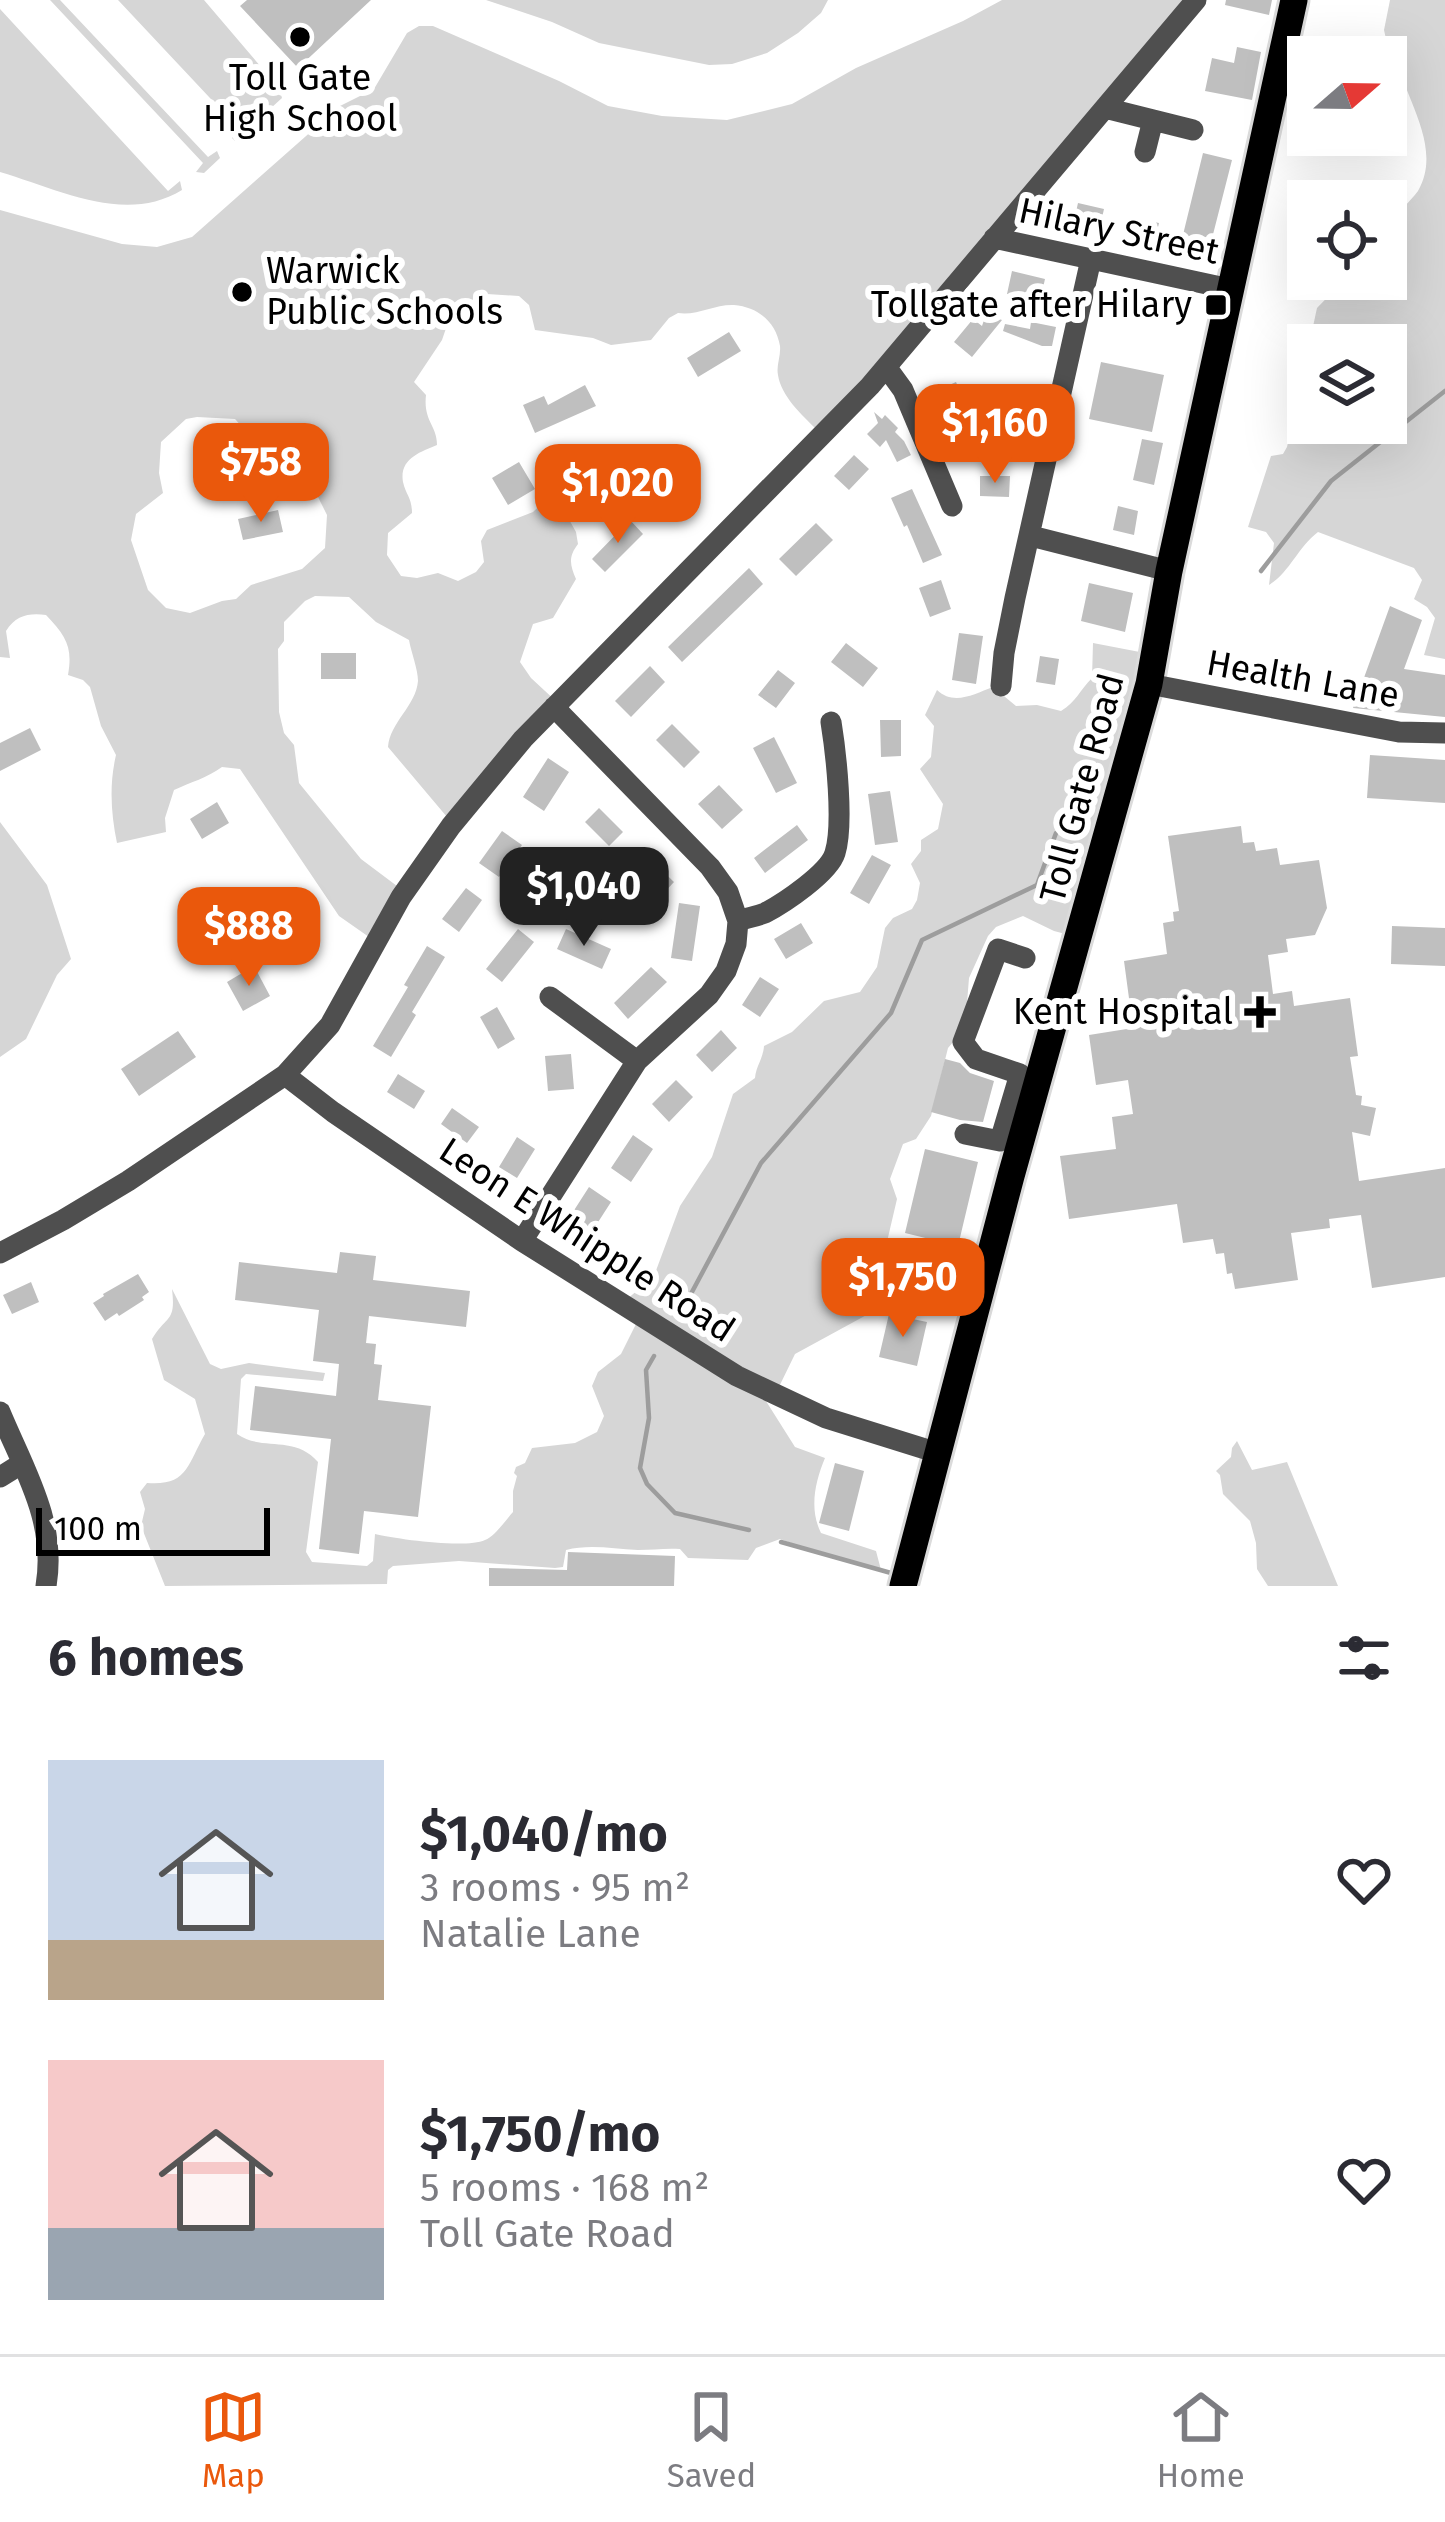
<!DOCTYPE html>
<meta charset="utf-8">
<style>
:root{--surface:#fff;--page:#f7f7f7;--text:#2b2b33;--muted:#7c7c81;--line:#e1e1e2;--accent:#ea580c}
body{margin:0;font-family:"Fira Sans",sans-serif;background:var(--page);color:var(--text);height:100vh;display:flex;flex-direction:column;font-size:45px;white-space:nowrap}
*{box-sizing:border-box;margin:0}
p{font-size:39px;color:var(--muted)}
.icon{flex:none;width:66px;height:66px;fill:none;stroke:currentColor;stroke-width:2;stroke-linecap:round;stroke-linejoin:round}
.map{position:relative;height:1586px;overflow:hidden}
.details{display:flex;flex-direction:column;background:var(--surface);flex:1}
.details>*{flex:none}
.needle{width:78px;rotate:70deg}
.tools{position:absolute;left:1287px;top:36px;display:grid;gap:24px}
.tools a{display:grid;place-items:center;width:120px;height:120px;border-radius:0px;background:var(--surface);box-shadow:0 12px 48px #0002;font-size:60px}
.scale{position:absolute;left:36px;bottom:30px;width:234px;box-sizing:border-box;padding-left:12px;border:6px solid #000;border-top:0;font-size:33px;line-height:42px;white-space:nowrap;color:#000;-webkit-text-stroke:9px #fff;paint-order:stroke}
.price{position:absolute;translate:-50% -102px;padding:0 27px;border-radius:24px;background:var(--accent);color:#fff;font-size:39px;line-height:78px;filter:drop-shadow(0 3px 6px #0008)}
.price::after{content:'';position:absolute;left:50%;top:72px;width:36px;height:27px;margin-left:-18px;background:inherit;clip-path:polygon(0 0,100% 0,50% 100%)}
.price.selected{background:#222;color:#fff}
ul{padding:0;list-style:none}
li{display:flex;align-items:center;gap:36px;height:300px;padding:0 48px}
li span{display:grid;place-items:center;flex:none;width:336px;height:240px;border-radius:0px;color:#555}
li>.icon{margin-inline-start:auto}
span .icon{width:144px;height:144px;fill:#fffc;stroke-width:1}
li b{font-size:51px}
h2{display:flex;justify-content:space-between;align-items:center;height:144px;padding:0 48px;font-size:51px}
.tabs{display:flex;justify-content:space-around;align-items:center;height:168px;border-top:3px solid var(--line);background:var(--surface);font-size:33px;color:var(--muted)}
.tabs a{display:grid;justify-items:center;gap:6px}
.tabs .selected{color:var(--accent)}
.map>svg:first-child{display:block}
</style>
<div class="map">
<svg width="1445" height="1586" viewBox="0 0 1445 1586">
<rect width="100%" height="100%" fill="#fff"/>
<path fill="#d6d6d6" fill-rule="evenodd" d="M50,0h10l148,157 9,-6 3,7 -16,15 -8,-1 7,-9z
M118,0h86l75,88 3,10 -47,43 -3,-3 8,-8z
M486,0h342l-7,13 -23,20 -31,20 -35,11 -23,1 -110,-22 -47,-21z
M1002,0h201l-201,233 -186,196c-14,-14 -35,-33 -38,-54 -2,-9 3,-19 2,-29 -4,-24 -22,-39 -46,-41 -19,-1 -37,11 -56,8l-9,5 -18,22 -40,5 -18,-7 -58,-8 -6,-25 -10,-9 -32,-2 -20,8h-12l-13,38 -28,42 12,13c-3,26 11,30 11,50 -17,7 -38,14 -34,37 3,13 9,16 9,31l-24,20 -1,22 14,21 16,2 21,-5 20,8 18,-9 8,-10 -3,-21 6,-11 46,-18 19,-18 3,-6 15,5 -4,21 10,18 2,12c-10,13 -8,21 -2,35l-23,39 -20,6 -13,38 11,16 27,25 -111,114 -59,-70c2,-25 28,-41 30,-66 0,-12 -7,-29 -9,-41l-33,-18 -27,-25 -34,-1 -10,5 -21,21v19l-6,8 1,63 5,21 10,12 5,38 62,76 44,33 -36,45 -30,-21 -99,-147 -18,-2c-15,11 -31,15 -48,23l-9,28 1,14 -49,11c-6,-29 -8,-58 -1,-88l-15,-29 -11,-39 -7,-7 -15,-5c5,-28 -2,-39 -22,-60 -17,-2 -30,0 -40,16l4,27 -10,-1v-447l122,34 35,3 35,-10 148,-131 34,-17 33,-56 12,-7h14l126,55 49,25 54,10 65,4 65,-16 64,-36 107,-47zM197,417l38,2 21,23 5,15 27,1 26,31 13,26 -2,33 -23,21 -51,16 -15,14 -14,2 -32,12 -24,-5 -18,-18 -17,-50 5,-26 27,-21 -4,-20 2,-31 25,-23z
M1390,0h55v659l-21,-4 11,-37 -8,-11 -13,-8 8,-19 -8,-12 -96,-36c-20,15 -28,40 -49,53l5,-42 -8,-11 -18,-5 23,-71 12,-2 4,-7 21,-96v72h78v-78h-77l8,-37 28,-29h41v-52c10,-13 23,-24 32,-36 27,-47 -19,-99 -25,-147l-7,-5 -2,-9z
M0,9l168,182 12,-10 2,9c-57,35 -124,-1 -182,-18z
M1093,643l52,10 -72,283 -19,-5 -31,-15 -27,11 -8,9 -19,42 -4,50 -17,20 -17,68 -15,23 -13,5 -13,35 7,20 -11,47 -15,14 -4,31 4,6 12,4v5l-88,48 -20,41 -16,-5 36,57 30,11c-10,24 -16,51 -4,75l55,18 5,19 -51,-13 -50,-18 -24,9 -8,12 -60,-2 -8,-9c-14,-1 -28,1 -42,1 -25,-1 -48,-6 -72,0l-3,17 -8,1 -96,-7 -66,5 -5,4 -1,14 -222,2 -24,-60 4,-17 -5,-17 7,-9c41,3 40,-18 58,-49l-10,-35 -31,-19 -12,-41c15,-25 24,-16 20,-50l38,75 11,5 28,-6 76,10 -2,8 -77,-7 -5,5 -4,55c25,18 57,0 81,28l-12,90 6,10 55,4 6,-5 2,-27c22,5 90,15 110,6 10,-4 20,-19 28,-28v-21l4,-15 -3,-3 2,-6 9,-4 7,-15 43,-5 22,-11 7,-16 -12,-30 6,-14 23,-18 16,-32 -19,-15 36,-31 26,-70 32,-49 21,-63 22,-16c1,-12 8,-19 9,-32l28,-14 32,-31 36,-9 17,-25 8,-39 8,-10 19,-9 5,-9 3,-17 -9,-19 10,-13v-11l17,-11 5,-25 -23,-35 11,-12 3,-31 -9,-11 12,-25c17,16 37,4 56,-3l23,19 21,-1 24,6c15,-9 19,-21 31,-33z
M0,822l47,63 24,74 -14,16 -31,64 -26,18z
M1237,1441l15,29 35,-8 51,124h-70l-11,-17 -1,-26 -6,-22 -27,-27 -3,-19 -4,-4 15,-14 1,-9z"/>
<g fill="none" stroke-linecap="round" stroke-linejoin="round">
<path stroke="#9d9d9d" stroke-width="4.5" d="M1261,571l70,-90 114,-90
M685,1305l76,-142 130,-150 31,-73 115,-55 19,-52
M654,1356l-8,14 3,48 -9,50 7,16 28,29 74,17
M781,1542l110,31"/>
</g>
<path fill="#bfbfbf" d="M247,0h124l-73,68 -58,-62z
M1226,0h46l-3,15 -44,-10z
M1237,47l24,5 -9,48 -47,-9 7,-33 22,5z
M1203,153l29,7 -24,94 -28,-7z
M1078,203l26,6 -5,22 -26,-6z
M1135,218l24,5 -4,18 -24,-4z
M1012,271l33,8 -5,22 -33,-7z
M986,314l16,6 -30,37 -18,-15 19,-23 9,7z
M1031,322l25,5 -4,19h-10l-39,-15 2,-7 25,5z
M729,332l12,19 -43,26 -11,-19z
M1101,362l63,13 -12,57 -63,-13z
M956,382l15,34 -22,9 -15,-33z
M585,385l11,21 -61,27 -12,-28 21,-9 4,9z
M874,412l8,7 3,-4 13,13 -3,4 9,9 7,14 -14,7 -11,-22 -6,7 -13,-13 11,-11z
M997,415l30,5 -6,33 -29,-5z
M1142,439l21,4 -9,42 -21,-5z
M854,455l15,14 -20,21 -15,-14z
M519,462l16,27 -27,16 -16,-27z
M980,476h30l-1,21 -29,-1z
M912,489l30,66 -19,8 -16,-38 -3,2 -13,-29z
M1118,506l20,5 -4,24 -21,-5z
M278,510l5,22 -40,8 -5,-21z
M630,520l13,14 -38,38 -13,-13z
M816,523l17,17 -37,36 -17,-17z
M749,568l14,16 -81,78 -14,-15z
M941,580l10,29 -21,8 -11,-29z
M1089,583l44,10 -8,39 -44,-11z
M1390,606l32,14 -18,49 41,6v42l-92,-9z
M959,633l24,3 -7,48 -24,-4z
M846,643l32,25 -15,19 -32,-25z
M321,653h35v26h-35z
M1040,656l19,3 -4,26 -19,-3z
M650,666l15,16 -34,35 -16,-16z
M778,670l17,13 -19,25 -18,-13z
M880,720h21v36l-20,1z
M672,724l28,28 -16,16 -28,-28z
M30,728l11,22 -41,21v-28z
M774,737l23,46 -21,10 -23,-45z
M1370,755l75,5v43l-78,-5z
M548,758l21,14 -25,39 -21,-14z
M719,785l24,25 -21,19 -24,-25z
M890,791l8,51 -23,3 -7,-51z
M217,802l12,21 -27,16 -12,-20z
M599,808l24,24 -14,14 -24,-24z
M797,825l11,15 -43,33 -11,-15z
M1241,826l2,17 11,-1 2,9 21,-3 3,17 39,-5 8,48 -12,27 -29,4 2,13 -20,3 5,39 19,-3 2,15 56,-8 8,58 -8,1 6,38 6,1 -1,9 15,3 -6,28 -18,-4 7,49 86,-13v109l-73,11 -11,-73 -32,4 1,9 -39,5 7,47 -63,9 -3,-16 -5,1 -3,-21 -8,1 -3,-15 -30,4 -6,-39 -108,15 -9,-63 56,-7 -4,-32 21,-3 -5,-34 -32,5 -7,-50 44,-7 -9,-67 43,-7 -4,-31 11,-2 -1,-9 6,-1 -11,-75z
M502,831l20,14 -23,32 -20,-14z
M644,853l30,29 -13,14 -30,-29z
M872,855l19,10 -22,39 -19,-11z
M466,888l16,12 -23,32 -17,-13z
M679,903l21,3 -8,55 -21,-3z
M801,923l12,20 -27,16 -12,-20z
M1392,926l53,2v38l-54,-2z
M518,929l16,13 -32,40 -16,-13z
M566,929l45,20 -9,20 -45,-20z
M427,946l18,11 -33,55 4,3 -25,42 -18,-11 35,-59 -4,-2z
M254,966l16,30 -27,15 -16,-29z
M651,967l16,15 -39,37 -14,-16z
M760,977l19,12 -19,28 -18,-12z
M497,1007l18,32 -17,10 -18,-32z
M721,1030l16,18 -25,24 -16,-17z
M178,1031l18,26 -57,39 -18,-27z
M571,1054l3,35 -26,2 -3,-35z
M945,1059l15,4 10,10 24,8 -11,41 -23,-2 -29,-8z
M398,1074l27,17 -11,18 -27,-17z
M676,1080l17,17 -24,25 -17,-18z
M452,1108l27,19 -12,16 -26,-19z
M633,1135l20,14 -22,33 -20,-14z
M517,1137l18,12 -18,29 -18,-11z
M925,1149l53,13 -20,84 -53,-13z
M589,1187l22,15 -18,28 -22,-15z
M340,1252l36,4 -3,24 97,11 -4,36 -97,-11 -3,27 10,1 -2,20 8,1 -4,35 53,6 -13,111 -54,-6 -5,43 -40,-5 12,-110 -81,-9 5,-44 81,10 3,-32 -26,-3 6,-51 -84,-10 4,-38 98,11z
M138,1274l11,18 -7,5 2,3 -25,16 -2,-3 -12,8 -12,-18 11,-7 -1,-2z
M31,1282l8,20 -27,12 -9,-19z
M889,1314l38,8 -10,44 -38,-9z
M835,1463l29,8 -15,60 -30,-8z
M568,1552l107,4 -1,30h-185v-18l78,2z"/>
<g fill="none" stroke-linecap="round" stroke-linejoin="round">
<defs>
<path id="major" d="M903,1586l108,-410 138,-492 20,-113 125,-571"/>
</defs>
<use href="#major" stroke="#dbdbdb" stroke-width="33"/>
<path stroke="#4f4f4f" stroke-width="21" d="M1105,108l88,22
M1145,152l8,-32
M994,238l236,51
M887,368l16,22 49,116
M1031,536l138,35
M1149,684l250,48 46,1
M1001,686l3,-33 11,-55 76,-339
M738,921c9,-3 19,-5 27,-8 19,-10 64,-40 70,-60 9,-29 1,-100 -4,-131
M550,997l87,64
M285,1075l48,37 189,129 215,135 89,42 112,35
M965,1134l35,7 20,-67 -44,-15 -13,-17 35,-93 27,9
M522,1241l115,-180 72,-66 17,-24 10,-27 2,-23 -10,-29 -18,-25 -156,-160
M0,1253l63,-33 65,-39 157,-106 45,-50 71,-128 50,-71 72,-87 347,-353 326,-386
M0,1412c24,58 57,109 46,174
M0,1477l21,-13"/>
<use href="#major" stroke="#000" stroke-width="27"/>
</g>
<g fill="#000" stroke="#fff" stroke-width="4.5">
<circle cx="300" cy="37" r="12"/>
<circle cx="242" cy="292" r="12"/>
<rect x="1204" y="293" width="24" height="24" rx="6"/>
<path d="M1254 994h12v12h12v12h-12v12h-12v-12h-12v-12h12z"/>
</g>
<g text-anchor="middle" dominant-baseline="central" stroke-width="12" stroke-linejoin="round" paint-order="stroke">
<g font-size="36" fill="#000" stroke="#fff" text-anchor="end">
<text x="300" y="78" text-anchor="middle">Toll Gate<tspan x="300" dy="41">High School</tspan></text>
<text x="266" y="271" text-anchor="start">Warwick<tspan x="266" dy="41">Public Schools</tspan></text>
<text x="1192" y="305">Tollgate after Hilary</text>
<text x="1233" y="1012">Kent Hospital</text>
</g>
<g font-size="36" fill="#000" stroke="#fff">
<text transform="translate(1119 231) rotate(12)">Hilary Street</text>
<text transform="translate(1303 679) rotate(10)">Health Lane</text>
<text transform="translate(1082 788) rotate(-75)">Toll Gate Road</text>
<text transform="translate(587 1240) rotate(33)">Leon E Whipple Road</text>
</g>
</g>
</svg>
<div class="tools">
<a><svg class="needle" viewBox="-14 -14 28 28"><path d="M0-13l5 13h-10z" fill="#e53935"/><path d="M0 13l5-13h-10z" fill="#7c7c81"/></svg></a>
<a><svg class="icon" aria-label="locate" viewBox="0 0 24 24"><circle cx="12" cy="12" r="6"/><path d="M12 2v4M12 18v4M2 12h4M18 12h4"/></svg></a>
<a><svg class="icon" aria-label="layers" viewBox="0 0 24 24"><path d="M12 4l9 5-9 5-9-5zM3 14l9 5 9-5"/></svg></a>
</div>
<div class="scale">100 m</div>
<b class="price" style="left:995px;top:486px">$1,160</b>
<b class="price" style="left:261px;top:525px">$758</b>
<b class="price" style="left:618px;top:546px">$1,020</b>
<b class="price selected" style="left:584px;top:949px">$1,040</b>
<b class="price" style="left:249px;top:989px">$888</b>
<b class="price" style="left:903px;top:1340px">$1,750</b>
</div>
<section class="details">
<h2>6 homes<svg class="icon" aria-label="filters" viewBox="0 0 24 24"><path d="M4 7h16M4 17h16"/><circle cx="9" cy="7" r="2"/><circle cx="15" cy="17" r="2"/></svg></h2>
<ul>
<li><span style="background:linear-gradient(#c9d6e8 75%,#b9a48a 0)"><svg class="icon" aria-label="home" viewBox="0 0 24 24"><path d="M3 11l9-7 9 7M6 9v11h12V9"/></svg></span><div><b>$1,040/mo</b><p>3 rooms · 95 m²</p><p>Natalie Lane</p></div><svg class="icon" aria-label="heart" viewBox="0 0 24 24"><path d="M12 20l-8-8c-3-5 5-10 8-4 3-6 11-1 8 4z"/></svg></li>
<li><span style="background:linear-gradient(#f6c9c9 70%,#9aa5b1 0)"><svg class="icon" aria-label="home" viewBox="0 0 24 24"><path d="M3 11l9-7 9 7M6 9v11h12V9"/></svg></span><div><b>$1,750/mo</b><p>5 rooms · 168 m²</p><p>Toll Gate Road</p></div><svg class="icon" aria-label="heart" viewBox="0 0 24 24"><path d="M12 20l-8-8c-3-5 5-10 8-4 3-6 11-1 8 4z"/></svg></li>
</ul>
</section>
<nav class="tabs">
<a class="selected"><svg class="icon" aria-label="map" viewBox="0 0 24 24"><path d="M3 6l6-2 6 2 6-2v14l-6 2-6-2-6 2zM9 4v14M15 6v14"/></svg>Map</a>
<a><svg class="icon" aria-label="saved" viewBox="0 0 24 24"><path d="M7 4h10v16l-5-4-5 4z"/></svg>Saved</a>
<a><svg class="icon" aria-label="home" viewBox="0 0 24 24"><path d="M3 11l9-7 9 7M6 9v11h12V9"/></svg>Home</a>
</nav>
